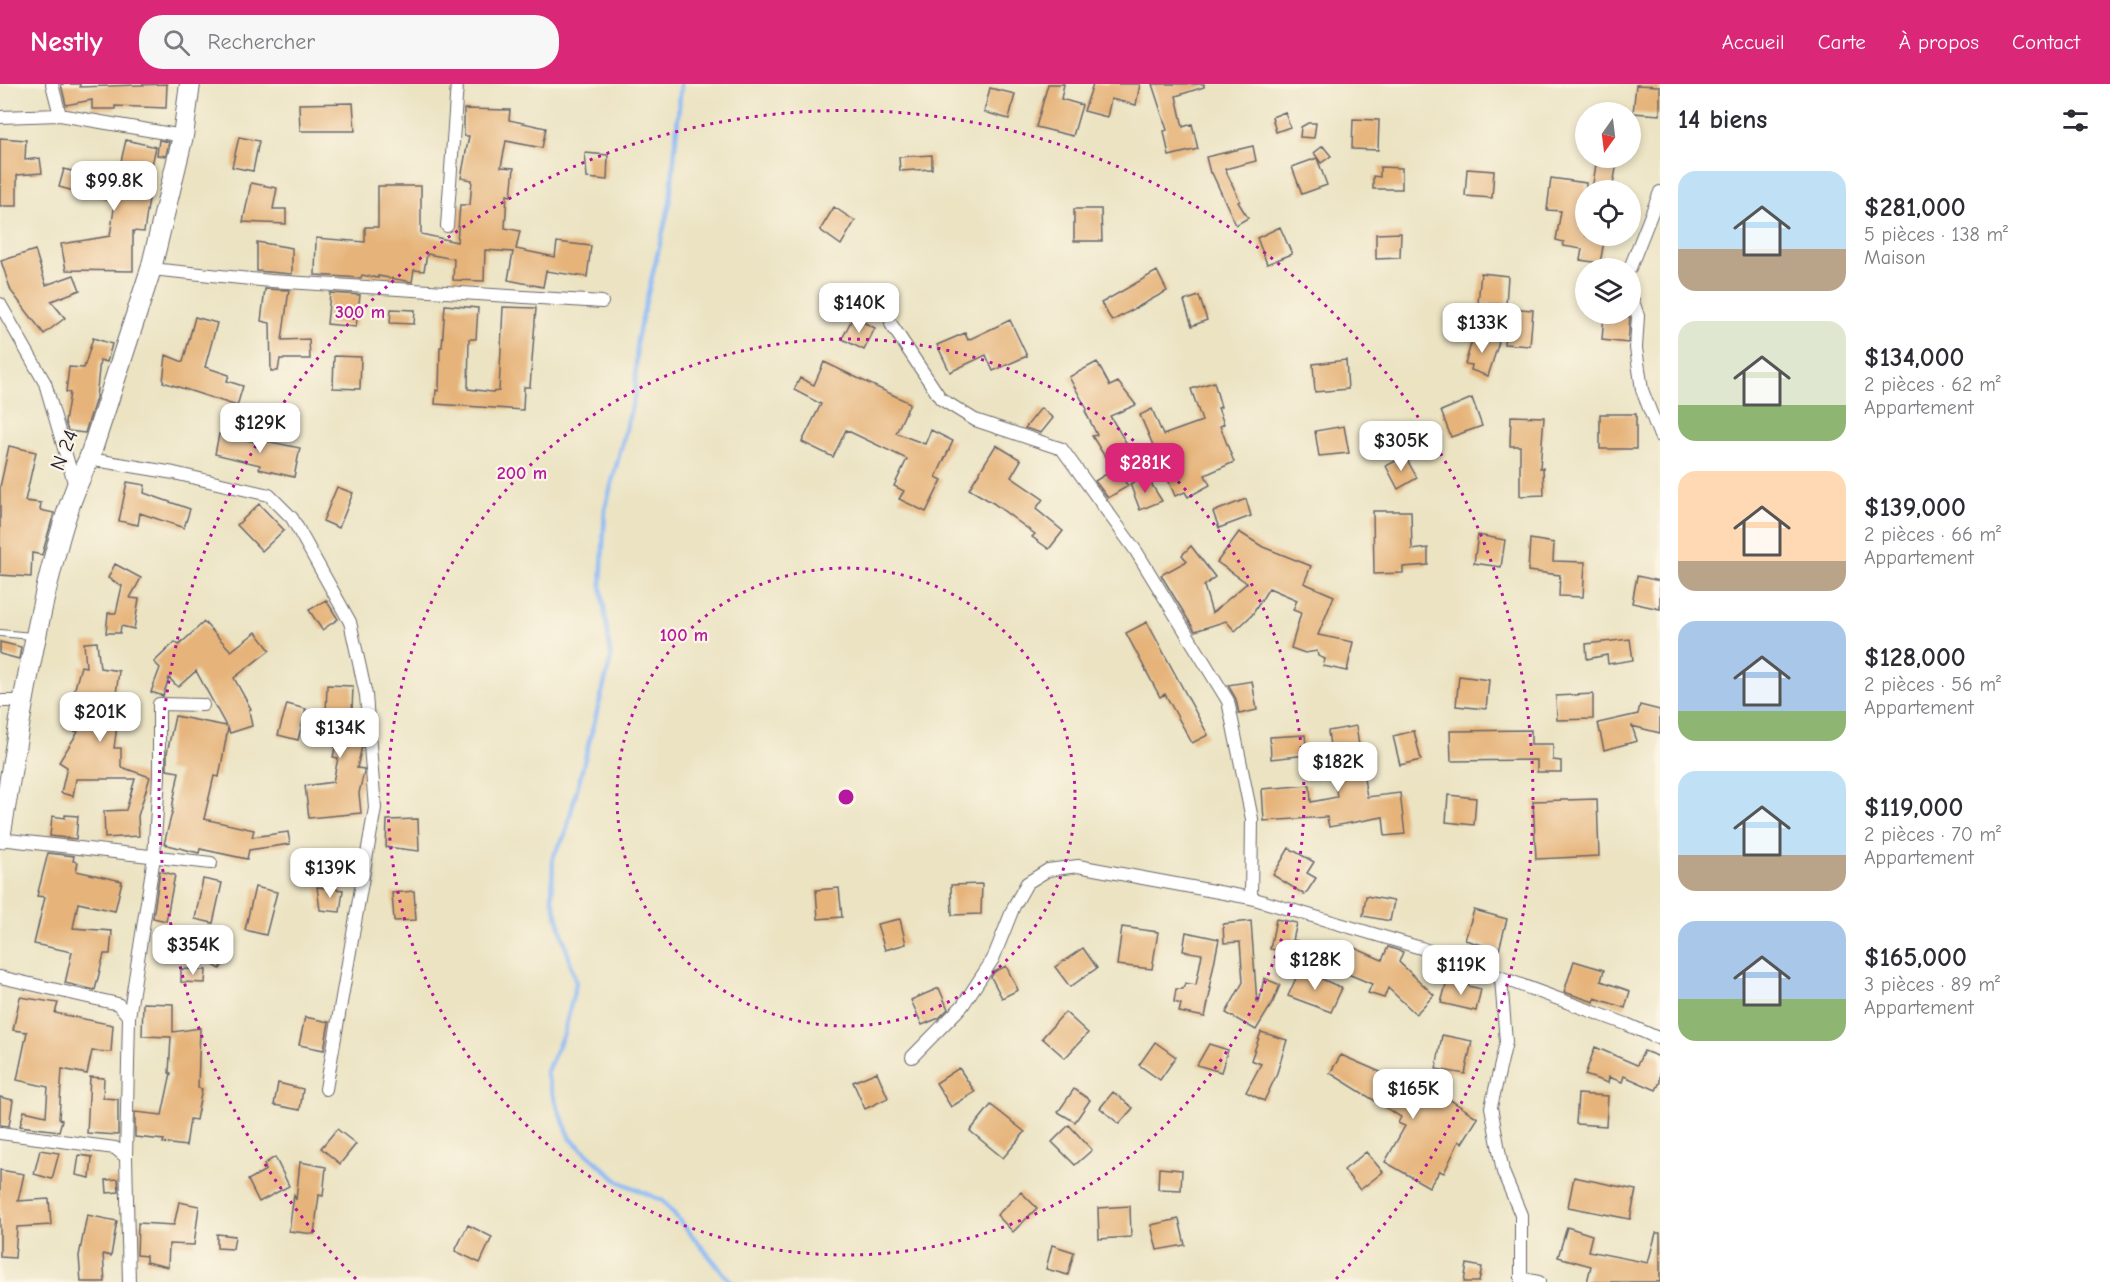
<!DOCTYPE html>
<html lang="fr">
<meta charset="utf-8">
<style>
:root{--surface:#fff;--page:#f7f7f7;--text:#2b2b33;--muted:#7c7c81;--accent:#db2777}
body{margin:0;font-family:"Comic Neue",sans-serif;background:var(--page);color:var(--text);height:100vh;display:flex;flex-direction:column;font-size:22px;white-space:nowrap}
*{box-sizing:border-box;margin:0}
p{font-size:20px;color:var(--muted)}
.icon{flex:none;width:33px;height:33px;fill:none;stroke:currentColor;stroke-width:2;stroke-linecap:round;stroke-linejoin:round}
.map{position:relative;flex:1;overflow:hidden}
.drawer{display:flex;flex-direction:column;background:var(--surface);width:450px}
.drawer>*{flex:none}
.needle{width:39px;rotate:194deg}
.tools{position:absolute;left:1575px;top:18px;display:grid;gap:12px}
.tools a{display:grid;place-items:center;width:66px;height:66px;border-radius:50%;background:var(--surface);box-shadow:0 3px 9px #0003;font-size:30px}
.price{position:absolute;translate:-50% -51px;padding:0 14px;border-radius:12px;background:#fff;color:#222;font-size:20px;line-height:39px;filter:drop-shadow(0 2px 3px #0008)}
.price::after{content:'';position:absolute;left:50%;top:36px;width:18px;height:14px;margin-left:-9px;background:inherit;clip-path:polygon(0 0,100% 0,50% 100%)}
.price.active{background:var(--accent);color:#fff}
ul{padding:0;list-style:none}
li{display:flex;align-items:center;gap:18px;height:150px;padding:0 18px}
li span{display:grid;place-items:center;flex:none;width:168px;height:120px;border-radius:18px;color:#555}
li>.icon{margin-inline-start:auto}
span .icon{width:72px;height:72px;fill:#fffc;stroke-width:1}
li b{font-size:26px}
h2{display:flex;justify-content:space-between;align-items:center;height:72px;padding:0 18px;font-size:26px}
header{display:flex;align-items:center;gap:36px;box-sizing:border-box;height:84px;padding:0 30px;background:var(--accent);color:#fff}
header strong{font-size:28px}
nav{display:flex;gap:33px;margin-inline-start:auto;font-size:21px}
.search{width:420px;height:54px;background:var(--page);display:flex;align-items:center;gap:15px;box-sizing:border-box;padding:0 21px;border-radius:24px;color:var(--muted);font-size:22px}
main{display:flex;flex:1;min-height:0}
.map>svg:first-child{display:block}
</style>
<header>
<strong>Nestly</strong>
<div class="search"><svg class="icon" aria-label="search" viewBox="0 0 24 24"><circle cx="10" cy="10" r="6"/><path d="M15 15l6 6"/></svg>Rechercher</div>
<nav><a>Accueil</a><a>Carte</a><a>À propos</a><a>Contact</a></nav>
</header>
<main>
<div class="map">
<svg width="1660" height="1198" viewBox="0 0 1660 1198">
<rect width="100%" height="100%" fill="#fcf5e5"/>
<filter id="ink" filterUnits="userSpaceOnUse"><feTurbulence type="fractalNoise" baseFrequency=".0167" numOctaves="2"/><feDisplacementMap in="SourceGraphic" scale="12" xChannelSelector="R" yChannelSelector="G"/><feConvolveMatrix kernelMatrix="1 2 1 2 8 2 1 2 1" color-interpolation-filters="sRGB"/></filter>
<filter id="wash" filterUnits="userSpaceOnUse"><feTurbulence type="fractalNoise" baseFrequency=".008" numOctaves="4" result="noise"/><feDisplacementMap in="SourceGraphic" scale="24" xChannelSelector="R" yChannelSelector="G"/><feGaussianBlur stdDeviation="1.35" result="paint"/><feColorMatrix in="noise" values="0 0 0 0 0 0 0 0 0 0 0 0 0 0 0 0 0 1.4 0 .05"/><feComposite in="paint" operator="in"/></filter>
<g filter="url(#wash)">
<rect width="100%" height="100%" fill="#ebe3c2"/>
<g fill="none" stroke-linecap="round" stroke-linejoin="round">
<path stroke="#8ab9f5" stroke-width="4.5" d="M681,0l-11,118 -33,137 -2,55 -30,115 -4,76 10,73 -46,177 -12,22 -1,40 24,86 -12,50 -18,40 10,31 15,35 47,42 45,20 68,81"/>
</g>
<g id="blocks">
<path fill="#e6b47a" d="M61,0h19v3l87,-3 -1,24 -51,-2v3h-23v-9l-26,5z
M1048,0h16l-3,15 21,6 -9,31 -37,-9z
M1093,0h47l-4,21 -25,-6 -4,18 -23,-6z
M1152,0h52v3l-28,9 7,31 9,-3 6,25 -29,7 -5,-25 3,-1z
M1636,1l24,1v29l-27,-2z
M990,4l25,6 -6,25 -25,-7z
M353,19l2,28h-55l-1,-27z
M464,25l46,1 -1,10 37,8 -4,20 -36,-7 -5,26 13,1 -3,28 -4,-1 -2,33 15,3 -4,18 39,8 2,-15 34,4 -4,31 -41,-6 -3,16 -35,-7 5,-28 -28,-2 -1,31 -31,-1 1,-21 -27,-5 -3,17 -10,-1 -2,12 -34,-6v2l-16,-3 -1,3 -46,-3 1,-37 49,4v-15h13v-41h43v48l36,8 3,-37h10l2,-25 -11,-2 8,-42h-5z
M1285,28l5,15 -14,5 -4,-15z
M1353,35l26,1 -1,30 -26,-1z
M1308,39h8l-2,15 -14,-1 1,-10z
M239,53l20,4 -6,30 -21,-4z
M0,54l26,2 -1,20 15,-2 2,15 -25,2v31h-17z
M126,56l30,7 -10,45h4l-6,40 -11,-1v40l-67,-1 -5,-26 49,-8 5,-34 -56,-15 5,-18 52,14z
M159,56l10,2 -3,14 -9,-1z
M1253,62l3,15 -31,8 15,32 -2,1 10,16 -12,7 -24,-52h-2l-4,-16z
M1323,62l8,10 -10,7 -7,-10z
M585,69l23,2 -1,25 -20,-2z
M932,71v14l-32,2 -1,-14z
M1317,74l10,27 -25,9 -10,-27z
M1597,74h21l-6,32h-20z
M1380,83l22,1v21h-29v-13l7,1z
M1467,85l27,2 -2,27 -27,-2z
M1551,94l35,5v53h19l-5,27 -20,-3 2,-11 -19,-3 1,-4 -8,-2 5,-29 -14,-1z
M251,99l26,5 -4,21h13v15l-43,-2z
M834,123l21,14 -14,24 -21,-15z
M1074,125h27l1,32h-28z
M1280,143l12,27 -25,10 -10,-26z
M1401,149l-1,25 -24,1v-25z
M257,158l35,6v26l-35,-3z
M35,166l11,35 28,-10 6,15 -29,11 14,17 -21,16 -33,-43 -10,-30z
M1157,187l10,20 -55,30 -11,-18z
M1481,189l27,3 -2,29 -28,-2z
M265,205l24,1 -7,50 27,-1 1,20h-30l-2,12h-7l-1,-48 -9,-2z
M330,209l30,2 -4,32 -29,-3z
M1199,212l8,24 -15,6 -8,-25z
M445,221l33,3 -2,31h-7l-1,50 24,3 7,-1 4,-84 33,1 -6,79h-6l-1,23 -88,-6 1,-14 3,1 1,-44h2z
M1507,224l26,2 -3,36 -26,-2z
M391,225l24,1 -1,14 -24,-1z
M1604,230l26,3 -2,26 -26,-3z
M195,233l22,6 -12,44 24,8 -2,6 16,5 -6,20 -74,-24 3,-27 17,7z
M853,233l22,11 -11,22 -22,-11z
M1010,236l17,36 -34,15 -7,-16 -36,17 -13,-27 28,-12 3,7z
M1474,250l25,8 -11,34 -17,-6 1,-5 -7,-1z
M93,254l19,6 -5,18 -7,-2 -4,38 -11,35 -17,-2 -3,-9 5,-29 -4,-1 3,-25 15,1z
M334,272l27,1 -1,32 -27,-1z
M1346,276l2,29 -33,3 -2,-28z
M824,278l86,41 -14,30 29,11 6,-14 22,11 -17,36 6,3 -16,32 -27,-13 5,-8 -10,-5 13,-27 -61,-29 -13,27 -31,-15 19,-38 -27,-14 6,-12 14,7z
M1097,278l13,24 8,-4 18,23 -26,11 23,38 -21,14 -20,-32 5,-1 -12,-24 2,-2 -18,-32z
M1214,298l7,25 -3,1 6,16 -4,2 14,36 -29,13 5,10 -22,12 -3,-5 -10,4 -35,-81 12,-6 11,26 39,-14 -11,-32z
M1472,314l10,28 -31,11 -10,-26z
M1041,324l12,10 -12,15 -16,-5z
M1600,330h36v35h-36z
M1511,332l33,1 -4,51h3l1,27 -24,1v-50h-10z
M1344,342l5,27 -30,3 -4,-25z
M219,350l46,10 1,-3 34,7 -6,29 -35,-8 1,-4 -45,-11z
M996,361l25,15 -10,17 32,22 -7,10 27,22 -14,18 -17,-12 3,-3 -42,-31 -24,-14z
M9,362l27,6 -11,49 16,2 -1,7 14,3 -12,42 -10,-2 -1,24 -31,-2v-88z
M1405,372l12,22 -19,11 -12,-23z
M1116,384l12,18 -20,12 -13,-17z
M1147,393l15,24 -22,9 -10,-26z
M127,398l18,3 -1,8 46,16 -6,19 -44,-15 -2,12 -19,-4z
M337,403l16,6 -14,35 -16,-7z
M1246,415l5,17 -32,12 -6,-16z
M259,420l25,26 -22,21 -25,-26z
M1373,427h38l1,39 16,-2v17l-25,2v6l-29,1z
M1239,448l24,15 48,19 -7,17 30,13 -16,39 35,7 -6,29 -24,-5 2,-7 -7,-3 -1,-5 -12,2 -14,-5 10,-35 -8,-3 4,-10 -28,-12 -17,27 -17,16 -9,-10 -31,10 -34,-56 26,-14 -5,-6 9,-9 24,31 -11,9 8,27 35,-30 -30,-21z
M1478,451l27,5 -4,27 -27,-4z
M1530,455l24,4 -1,18 32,1 -2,35 -24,-1 1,-21 -32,-4z
M115,480l26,14 -11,20 9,1 -5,30 -13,-3 -1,7h-14l2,-20h8l6,-27 -14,-8z
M1637,492l23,5v28l-28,-6z
M326,516l12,19 -16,11 -13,-20z
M204,538l27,29 25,-19 14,18 -36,28 17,31 -2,1 3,16 -22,7 -2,-5 -9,49 -5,-1 -10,43 50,11 -2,7 36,-5 2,12 -41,6 -2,9 -47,-10 -1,4 -35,-9 9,-35 -1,-1 7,-36 -12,-2v-17l8,-37 51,10 -30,-55 -18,16 -9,-9 -6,18 -12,-4 9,-24 -6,-6 21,-20 4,3z
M1147,538l61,113 -16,8 -27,-49 -5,3 -34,-64z
M1630,555l3,21 -25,4 -1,-9 -20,4 -1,-15z
M0,558l21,5 -2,12 -19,-5z
M97,558l3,26 19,3 -5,39 5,1 -5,37h7v19l29,10 -12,39 1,20 -34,2 -1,-27 22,-1 9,-31h-59l-3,17 -12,-3 6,-26 -8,-5 19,-30 -14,-4 17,-62 5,1 -2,-24z
M1459,592l30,4 -3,29 -30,-3z
M1252,597l5,29 -18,4 -3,-15 -8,-14z
M327,601l26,1 -1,26h5l1,24 3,1 1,9 -5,22 7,1v3l-5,21 2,20 -52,5 -4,-32 28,-4 5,-24 -5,-1 6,-27 -17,1 -1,-18 5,1z
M1593,610v25l-36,1 -1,-24z
M287,620l19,5 -8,31 -20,-5z
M1640,621l20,5v23l-28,-7 5,15 -33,9 -6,-27 40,-9z
M1356,642l11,71 33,-4 5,41 -20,2 -2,-19 -54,10 -2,-10 -63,4 -2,-32 48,-4 1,17 26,-5 -9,-66z
M1531,646v14h22v16l8,1v11h-24v-12l-86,1 -1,-30z
M1414,647l7,29 -21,5 -7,-29z
M1305,651l2,20 -36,4 -1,-22z
M1448,711l28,3 -2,27 -28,-3z
M1597,715l2,57 -63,3 -3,-58z
M65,731l13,1 -2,23 -26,-3 2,-20 13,2z
M418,735l1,32 -33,-4 1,-27z
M1289,764l25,14 -7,11 9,5 -11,17 -32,-20z
M48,769l26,3 -1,5 5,1 -2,9 46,10 -7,30 -37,-8 -5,25 39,3 -2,23h-6l-9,36 -30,-7 7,-31 -38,-8 11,-47 -8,-1z
M160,787l15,4 -9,46 -13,-3z
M203,795l19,4 -9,40 -18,-4z
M982,800l-1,30 -29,1 -1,-30z
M255,803l22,5 -11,43 -21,-5z
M317,803l26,3 -3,22 -20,-2z
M839,804l3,29 -24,2 -2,-29z
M414,807l2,29 -22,1 -2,-28z
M1366,812l28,5 -4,20 -27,-5z
M1474,826l33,9 -8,31 -34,-10z
M900,835l6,25 -21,6 -8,-26z
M1276,835l21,4 -4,17 13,3 -3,12 -33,-6z
M1251,837l6,82h2l5,-25 16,7 -7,17 -17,28 -30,-17 17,-31 -3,-40 -16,1 -1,-19z
M1122,843l36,5 -6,37 -35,-4z
M206,848l27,16 -13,21 -27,-16z
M1186,848l33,7 -10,49h2l-6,29 -26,-5 2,-8 -7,-2 2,-13h7l2,-6 11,2 6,-31 -19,-3z
M1338,859l12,3 32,14 6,-13 15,5 -4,10 35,33 -18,19 -28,-26 -4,10 -16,-5 4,-9 -24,-10 5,-14 -19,-4z
M1083,864l14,20 -27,19 -15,-20z
M1574,877l30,9 -3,11 29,10 -5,17 -30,-10 -1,4 -30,-10z
M1006,882l12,24 -16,8 -11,-21 3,-5z
M181,885l25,1 -1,13 -24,-1z
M1300,885l42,19 -11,24 -43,-16z
M1447,897l34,8 -5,22 -35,-8z
M939,904l9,21 -9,9 -17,7 -11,-25z
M20,913l38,6 -3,10 58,12 -2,27 -19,-1 -5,23 -25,-5 -3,50 3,1 -3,11 -39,-5 4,-15 22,5 2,-29 -31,-7 10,-48 -14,-2z
M143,919l30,1v28l27,-4 -2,60 4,1 -6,31 -6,-1 -4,27 -23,-3 1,-3 -29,-3v-25l27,3 9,-42h-2l2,-36 -29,-1z
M1065,928l23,21 -23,25 -23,-20z
M305,933l24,5 -5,28 -25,-5z
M1261,948l26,8 -11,36 -12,25 -18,-9 15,-28 -10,-4z
M1442,951l30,6 -7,33 -29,-5z
M1155,958l21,15 -16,23 -21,-15z
M1209,960l19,6 -7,22 -24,-7z
M1595,963l42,18 7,-14 16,6v25l-4,8 -32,-14 -2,6 -13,-5 -1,6 -23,-8z
M1341,971l97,42 2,-4 38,25 -16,25 -3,-2 -15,32 -4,-2 -11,16 -44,-25 20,-36 -7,-3 3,-6 -71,-44z
M959,984l16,24 -24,15 -15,-24z
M877,988l11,26 -23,11 -12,-27z
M90,993l14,1 -1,20 15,1v36l-31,-2z
M278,999l25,6 -3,21 -26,-5z
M1074,1005l16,11 -15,22 -17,-10z
M1113,1008l20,16 -14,16 -19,-16z
M1578,1010l30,2 -2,30 -30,-2z
M0,1013l13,3 -4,26 -9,-1z
M991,1021l34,27 -22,26 -33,-27z
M1069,1041l23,25 -17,15 -23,-23z
M337,1045l19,15 -16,20 -19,-16z
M40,1066l19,3 -7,26 -18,-5z
M1366,1068l17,20 -23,18 -16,-20z
M79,1071l13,2 -2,21 -14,-3z
M275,1073l14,29 -30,16 -11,-22 18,-10 -2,-6z
M300,1078l26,5 -3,29 -4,-1 -5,39 -25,-3 5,-36 2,5z
M1159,1084l23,2 -1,20 -23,-1z
M0,1086l24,4 -6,27 31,-2 2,26 -34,2 -2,31 -15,-1z
M1574,1093l62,13 -6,29 -62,-12z
M118,1095l1,13 -12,1 -1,-13z
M1021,1108l16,16 -24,24 -16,-17z
M179,1118l20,4 -5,39 -25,-1 -1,23 -22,-5v-6l-9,-1 1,-32 36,2z
M1130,1122l1,31 -32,2 -1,-31z
M87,1131l30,6 -6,35 -8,-2 2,28h-24l-2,-26z
M1179,1135l6,26 -28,5 -6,-25z
M468,1141l24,12 -12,26 -25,-12z
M1567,1143l25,8 -4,16 60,12 8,-30h4v49h-73l4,-16 -33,-9z
M217,1150l18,2 -2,13 -16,-1z
M1052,1161l22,7 -6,23 -22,-6z
M1467,1180l15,3 -3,15h-15z"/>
</g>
</g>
<g filter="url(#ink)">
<use href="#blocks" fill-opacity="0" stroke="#68666a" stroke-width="1.5"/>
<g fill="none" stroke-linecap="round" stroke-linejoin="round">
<defs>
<path id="lane" d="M0,549l32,3"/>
<path id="street" d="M52,0l8,31
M0,33l60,-2 123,21
M447,142l10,-142
M1630,184l30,-76
M151,185l120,12 331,21
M1630,208l8,24 -2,32 6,42 18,46
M0,220l45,79 30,103
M891,240l50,75 34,21 87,29 74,102 92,150 24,118 -1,79
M89,375l85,14 95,22 23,23 58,104 16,73 9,113 -49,281
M0,617h22
M0,755l211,24
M0,893l118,27 11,13 -3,140 3,125
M1501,895l5,63 -15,65 12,65 18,43v67
M129,933l25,-160 5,-80v-73l44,1
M912,973l51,-52 30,-46 21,-53 13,-23 21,-13 30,-4 173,32 170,50 205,76 34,15
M0,1049l115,15 11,9
M1521,1194l18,4"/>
<path id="primary" d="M0,754c14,-83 27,-166 46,-248 11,-45 22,-90 43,-131l62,-190 32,-133 7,-52"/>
</defs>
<use href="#lane" stroke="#68666a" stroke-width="8"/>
<use href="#street" stroke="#68666a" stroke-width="14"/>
<use href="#primary" stroke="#68666a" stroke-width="22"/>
<use href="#lane" stroke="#fff" stroke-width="6"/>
<use href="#street" stroke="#fff" stroke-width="12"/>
<use href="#primary" stroke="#fff" stroke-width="20"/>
</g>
</g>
<g fill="none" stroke="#b5179e" stroke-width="3" stroke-dasharray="3 6">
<circle cx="846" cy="713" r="229"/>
<circle cx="846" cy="713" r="458"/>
<path d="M356 1195A687 687 0 1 1 1336 1195"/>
</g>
<g text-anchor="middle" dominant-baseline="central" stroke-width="4.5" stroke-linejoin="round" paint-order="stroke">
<g font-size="21" fill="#22223b" stroke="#fcf5e5">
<text transform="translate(64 366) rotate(-68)">N 24</text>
</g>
</g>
<circle cx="846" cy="713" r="9" fill="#b5179e" stroke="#fcf5e5" stroke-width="3"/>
<g font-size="18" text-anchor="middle" font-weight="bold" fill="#b5179e" stroke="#fcf5e5" stroke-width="4.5" stroke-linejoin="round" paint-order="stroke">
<text x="360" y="234">300 m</text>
<text x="522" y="395">200 m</text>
<text x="684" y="557">100 m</text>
</g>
</svg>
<div class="tools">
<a><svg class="needle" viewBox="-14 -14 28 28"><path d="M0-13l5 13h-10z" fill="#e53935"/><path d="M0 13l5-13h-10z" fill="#7c7c81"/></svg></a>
<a><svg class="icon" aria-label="locate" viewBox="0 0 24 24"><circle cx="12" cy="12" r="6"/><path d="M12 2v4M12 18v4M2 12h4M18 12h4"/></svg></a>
<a><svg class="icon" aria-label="layers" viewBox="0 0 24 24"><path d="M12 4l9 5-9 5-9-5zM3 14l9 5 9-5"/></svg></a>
</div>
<b class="price" style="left:114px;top:128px">$99.8K</b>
<b class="price" style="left:859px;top:250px">$140K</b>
<b class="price" style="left:1482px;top:270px">$133K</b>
<b class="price" style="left:260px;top:370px">$129K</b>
<b class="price" style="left:1401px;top:388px">$305K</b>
<b class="price active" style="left:1145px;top:410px">$281K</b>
<b class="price" style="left:100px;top:659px">$201K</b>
<b class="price" style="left:340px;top:675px">$134K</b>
<b class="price" style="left:1338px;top:709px">$182K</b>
<b class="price" style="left:330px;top:815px">$139K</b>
<b class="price" style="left:193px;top:892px">$354K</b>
<b class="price" style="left:1315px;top:907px">$128K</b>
<b class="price" style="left:1461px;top:912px">$119K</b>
<b class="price" style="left:1413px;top:1036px">$165K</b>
</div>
<section class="drawer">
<h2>14 biens<svg class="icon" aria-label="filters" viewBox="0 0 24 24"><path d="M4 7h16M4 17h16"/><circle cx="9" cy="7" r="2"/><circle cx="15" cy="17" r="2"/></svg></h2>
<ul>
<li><span style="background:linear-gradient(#bfe0f5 65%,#b9a48a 0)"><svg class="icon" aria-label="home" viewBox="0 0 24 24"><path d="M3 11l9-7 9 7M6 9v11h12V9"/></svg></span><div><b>$281,000</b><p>5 pièces · 138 m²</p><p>Maison</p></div></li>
<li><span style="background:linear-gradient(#dfe7d0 70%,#8fb573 0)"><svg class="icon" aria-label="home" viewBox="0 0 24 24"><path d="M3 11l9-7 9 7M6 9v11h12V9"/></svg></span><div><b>$134,000</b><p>2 pièces · 62 m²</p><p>Appartement</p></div></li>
<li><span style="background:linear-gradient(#ffd9b3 75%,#b9a48a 0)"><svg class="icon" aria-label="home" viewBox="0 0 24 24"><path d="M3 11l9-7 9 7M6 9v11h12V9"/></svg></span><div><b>$139,000</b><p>2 pièces · 66 m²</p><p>Appartement</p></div></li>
<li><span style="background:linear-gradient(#a9c7e8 75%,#8fb573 0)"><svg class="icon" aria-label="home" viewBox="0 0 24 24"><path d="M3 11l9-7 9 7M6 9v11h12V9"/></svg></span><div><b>$128,000</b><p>2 pièces · 56 m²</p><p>Appartement</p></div></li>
<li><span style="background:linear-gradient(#bfe0f5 70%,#b9a48a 0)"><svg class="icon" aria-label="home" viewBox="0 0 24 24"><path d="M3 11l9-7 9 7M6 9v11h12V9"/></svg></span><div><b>$119,000</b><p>2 pièces · 70 m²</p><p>Appartement</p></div></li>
<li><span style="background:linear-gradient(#a9c7e8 65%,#8fb573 0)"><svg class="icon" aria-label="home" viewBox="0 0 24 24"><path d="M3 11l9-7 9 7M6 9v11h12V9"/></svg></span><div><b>$165,000</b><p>3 pièces · 89 m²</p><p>Appartement</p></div></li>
</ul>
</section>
</main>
